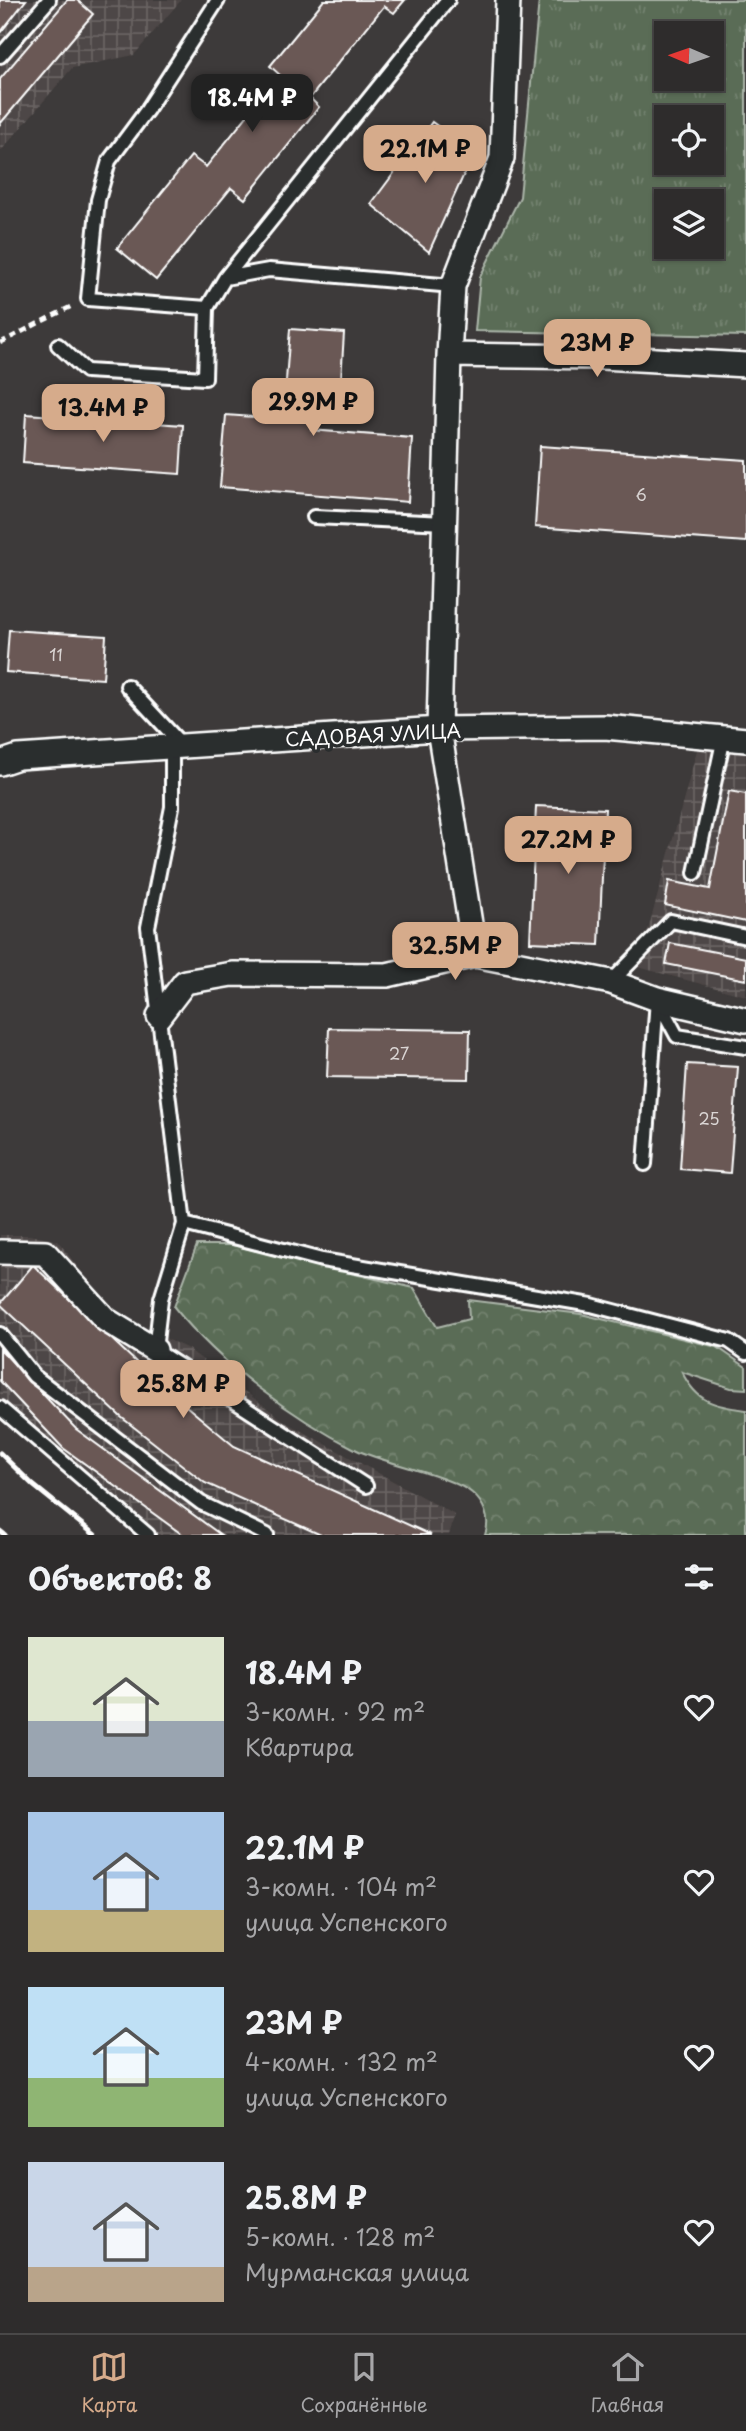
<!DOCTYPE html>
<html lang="ru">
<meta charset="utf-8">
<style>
:root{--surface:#2e2c2c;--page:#363434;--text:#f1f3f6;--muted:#a7a7a9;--line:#494848;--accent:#d6ab8b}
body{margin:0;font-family:"Playpen Sans",sans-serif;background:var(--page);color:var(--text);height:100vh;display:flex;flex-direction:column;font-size:26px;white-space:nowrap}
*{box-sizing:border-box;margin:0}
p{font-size:23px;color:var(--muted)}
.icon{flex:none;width:38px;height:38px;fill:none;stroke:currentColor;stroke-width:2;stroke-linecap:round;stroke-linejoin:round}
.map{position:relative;height:1535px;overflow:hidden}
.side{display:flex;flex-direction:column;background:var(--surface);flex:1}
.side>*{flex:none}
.needle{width:46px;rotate:272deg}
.buttons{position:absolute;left:654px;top:21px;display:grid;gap:14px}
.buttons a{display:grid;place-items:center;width:70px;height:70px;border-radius:0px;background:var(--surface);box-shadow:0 2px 5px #0004,0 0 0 2px var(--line);font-size:35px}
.price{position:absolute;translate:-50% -60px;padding:0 16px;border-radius:14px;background:var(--accent);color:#111;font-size:23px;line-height:46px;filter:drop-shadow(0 2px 4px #0008)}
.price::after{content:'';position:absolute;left:50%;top:42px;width:21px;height:16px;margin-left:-10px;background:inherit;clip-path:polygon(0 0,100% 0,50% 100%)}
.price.active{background:#222;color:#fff}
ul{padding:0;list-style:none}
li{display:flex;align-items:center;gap:21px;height:175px;padding:0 28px}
li span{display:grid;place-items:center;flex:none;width:196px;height:140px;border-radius:0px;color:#555}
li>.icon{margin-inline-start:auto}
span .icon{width:84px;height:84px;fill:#fffc;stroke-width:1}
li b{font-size:30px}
h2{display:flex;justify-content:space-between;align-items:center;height:84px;padding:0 28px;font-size:30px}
.tabs{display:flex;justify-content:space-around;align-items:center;height:98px;border-top:2px solid var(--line);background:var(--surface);font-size:19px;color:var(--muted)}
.tabs a{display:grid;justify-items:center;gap:4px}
.tabs .active{color:var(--accent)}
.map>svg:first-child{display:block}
</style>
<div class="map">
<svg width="746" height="1535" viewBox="0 0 746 1535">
<defs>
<pattern id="industrial-grid" width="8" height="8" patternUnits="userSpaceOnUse" patternTransform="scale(1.75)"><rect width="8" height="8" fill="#4e4746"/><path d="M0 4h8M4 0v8" fill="none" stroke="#696362"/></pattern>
<pattern id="grass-tufts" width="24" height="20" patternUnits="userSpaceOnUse" patternTransform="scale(1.75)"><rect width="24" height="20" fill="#5a6c56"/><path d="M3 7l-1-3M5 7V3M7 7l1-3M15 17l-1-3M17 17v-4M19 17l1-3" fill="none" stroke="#73826f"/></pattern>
<pattern id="forest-crowns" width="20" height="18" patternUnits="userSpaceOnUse" patternTransform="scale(1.75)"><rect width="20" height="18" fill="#5a6c56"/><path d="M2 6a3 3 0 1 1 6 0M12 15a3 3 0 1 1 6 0" fill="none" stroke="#73826f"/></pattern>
</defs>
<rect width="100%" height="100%" fill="#3d3a3a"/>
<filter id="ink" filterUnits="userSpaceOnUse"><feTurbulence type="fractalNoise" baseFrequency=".0143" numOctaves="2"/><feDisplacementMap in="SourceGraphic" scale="14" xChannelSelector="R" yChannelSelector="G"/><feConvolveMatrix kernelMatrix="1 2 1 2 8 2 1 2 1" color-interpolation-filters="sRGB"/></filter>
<g filter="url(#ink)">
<path fill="url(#industrial-grid)" d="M0,0h181l-47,55 -62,13 -72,84z
M700,739l46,12v245l-108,-29z
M0,1235h29l29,6 54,72 76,36 99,74 168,92 -6,20h-313l-136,-122z"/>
<path fill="url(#grass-tufts)" stroke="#acb6aa" stroke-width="2" fill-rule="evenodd" d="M539,0h207v336l-271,-5 5,-54 40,-80zM667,33h45v46h-45zM667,117h45v46h-45zM667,201h45v46h-45z"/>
<path fill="url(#forest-crowns)" stroke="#acb6aa" stroke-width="2" d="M197,1245h35l182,43 23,39 32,-8 -1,-19 113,14 136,33 29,20v22l-15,-1 -49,-16c15,31 33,34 64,38v125h-261c6,-16 -1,-32 -13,-42 -18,-16 -88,-30 -115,-43 -66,-33 -137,-86 -183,-143z"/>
<path fill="#6a5855" stroke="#fff" stroke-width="2" d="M0,0h26l-26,33z
M67,0h10l16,14 -93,110v-45z
M324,0h81l-11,13 -10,-7 -74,92 9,9 -74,92 -14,-11 -75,92 -39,-32 74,-92 15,11 74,-92 -10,-9z
M432,122l42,30 -45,100 -58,-48z
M290,329l54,4 -4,63 -26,-2 -3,36 101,8 -4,64 -188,-15 6,-72 57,4z
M26,414l157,11 -3,49 -157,-11z
M540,446l206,14v82l-211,-15z
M9,630l97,6 -3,43 -97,-7z
M729,791l17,3v128l-81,-17 4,-24 41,8z
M536,806l69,3 -6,136 -69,-3z
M670,943l76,15v22l-80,-16z
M329,1028l141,2 -1,49 -142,-2z
M687,1064l51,3 -8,106 -50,-4z
M33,1265l122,115 79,66 197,89h-110l-116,-52 -84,-66 -121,-113z
M0,1349l76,80 145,106h-38l-120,-87 -63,-67z"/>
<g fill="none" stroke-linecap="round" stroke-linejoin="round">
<defs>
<path id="lane" d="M0,56l49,-56
M225,278l223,-278
M207,308l18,-30 44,-8 184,16
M58,345l28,26 119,7 2,-70 -119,-9 10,-99 11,-39 38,-51 71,-110
M314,517l132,6
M127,686l55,59
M172,746v61l-24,120 36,297 -23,75 -6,51 211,136
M695,873l29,-136
M611,982l60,-61 75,16
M657,999l20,37 69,11
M645,1164l12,-165
M184,1224l138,36 269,45 138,36 17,12
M0,1334l34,42 167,127 66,32
M0,1408l148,127"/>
<path id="street" d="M449,355l153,2 144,8
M0,763l18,-6 421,-28 166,-2 141,13
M475,955l-36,-226 10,-374 4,-69 49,-128 6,-158
M159,1016l26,-34 47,-8 155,1 88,-20 136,27 46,17 89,21
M0,1252l45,1 61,67 49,30"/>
</defs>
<use href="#lane" stroke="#fff" stroke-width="18"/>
<use href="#street" stroke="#fff" stroke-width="28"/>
<path stroke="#fff" stroke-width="4.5" stroke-dasharray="7 5" stroke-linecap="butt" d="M0,343l74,-38"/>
<use href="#lane" stroke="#2a2d2e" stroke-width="12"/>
<use href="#street" stroke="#2a2d2e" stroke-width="23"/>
<path stroke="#fff" stroke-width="5" d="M0,1453l33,32 62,50
M0,1531l5,4"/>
</g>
</g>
<g text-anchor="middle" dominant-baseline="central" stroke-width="7" stroke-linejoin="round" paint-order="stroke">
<g font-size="16" fill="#dad5d4">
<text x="641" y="494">6</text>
<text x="56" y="654">11</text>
<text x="399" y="1053">27</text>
<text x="709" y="1118">25</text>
</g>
<g font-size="19" fill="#fff" stroke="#2a2d2e">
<text transform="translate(373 734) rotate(-3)">САДОВАЯ УЛИЦА</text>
</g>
</g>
</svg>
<div class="buttons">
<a><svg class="needle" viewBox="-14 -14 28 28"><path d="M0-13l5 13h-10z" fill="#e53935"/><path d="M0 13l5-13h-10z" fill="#a7a7a9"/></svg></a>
<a><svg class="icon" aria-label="locate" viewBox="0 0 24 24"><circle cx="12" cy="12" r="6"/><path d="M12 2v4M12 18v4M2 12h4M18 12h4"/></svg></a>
<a><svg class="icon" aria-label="layers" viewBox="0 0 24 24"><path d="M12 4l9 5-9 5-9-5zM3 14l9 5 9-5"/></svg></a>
</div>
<b class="price active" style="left:252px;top:134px">18.4M ₽</b>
<b class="price" style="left:425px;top:185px">22.1M ₽</b>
<b class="price" style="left:597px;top:379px">23M ₽</b>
<b class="price" style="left:313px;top:438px">29.9M ₽</b>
<b class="price" style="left:103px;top:444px">13.4M ₽</b>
<b class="price" style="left:568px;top:876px">27.2M ₽</b>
<b class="price" style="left:455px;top:982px">32.5M ₽</b>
<b class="price" style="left:183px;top:1420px">25.8M ₽</b>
</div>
<section class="side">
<h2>Объектов: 8<svg class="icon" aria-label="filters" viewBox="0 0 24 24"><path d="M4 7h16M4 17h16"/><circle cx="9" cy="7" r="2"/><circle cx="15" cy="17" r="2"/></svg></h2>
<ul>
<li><span style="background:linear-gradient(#dfe7d0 60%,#9aa5b1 0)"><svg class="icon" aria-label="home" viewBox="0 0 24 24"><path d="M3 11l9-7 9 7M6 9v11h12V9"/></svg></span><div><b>18.4M ₽</b><p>3-комн. · 92 m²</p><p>Квартира</p></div><svg class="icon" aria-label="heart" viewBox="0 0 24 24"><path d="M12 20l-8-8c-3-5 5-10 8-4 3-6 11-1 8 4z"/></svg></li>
<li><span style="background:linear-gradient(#a9c7e8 70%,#c2b280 0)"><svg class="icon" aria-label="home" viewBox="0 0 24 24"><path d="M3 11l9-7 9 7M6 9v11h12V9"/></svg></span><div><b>22.1M ₽</b><p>3-комн. · 104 m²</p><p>улица Успенского</p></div><svg class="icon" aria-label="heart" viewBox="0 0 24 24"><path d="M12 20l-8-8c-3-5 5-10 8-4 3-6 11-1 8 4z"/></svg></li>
<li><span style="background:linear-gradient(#bfe0f5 65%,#8fb573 0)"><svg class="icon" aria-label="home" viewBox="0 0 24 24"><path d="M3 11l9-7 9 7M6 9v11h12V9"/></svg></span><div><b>23M ₽</b><p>4-комн. · 132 m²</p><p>улица Успенского</p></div><svg class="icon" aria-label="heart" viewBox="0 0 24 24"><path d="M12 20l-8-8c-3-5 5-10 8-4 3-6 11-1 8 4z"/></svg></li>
<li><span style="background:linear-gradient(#c9d6e8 75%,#b9a48a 0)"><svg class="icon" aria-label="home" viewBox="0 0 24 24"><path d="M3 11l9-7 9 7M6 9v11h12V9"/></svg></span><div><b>25.8M ₽</b><p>5-комн. · 128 m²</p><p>Мурманская улица</p></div><svg class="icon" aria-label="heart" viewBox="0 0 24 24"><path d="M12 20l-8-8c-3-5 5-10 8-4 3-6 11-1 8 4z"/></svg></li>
</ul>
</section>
<nav class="tabs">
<a class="active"><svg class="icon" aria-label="map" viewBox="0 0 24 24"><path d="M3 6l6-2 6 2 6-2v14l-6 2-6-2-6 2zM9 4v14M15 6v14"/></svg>Карта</a>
<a><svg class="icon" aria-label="saved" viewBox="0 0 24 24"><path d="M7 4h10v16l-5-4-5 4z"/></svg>Сохранённые</a>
<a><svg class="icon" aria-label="home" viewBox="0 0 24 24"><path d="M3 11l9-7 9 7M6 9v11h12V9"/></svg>Главная</a>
</nav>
